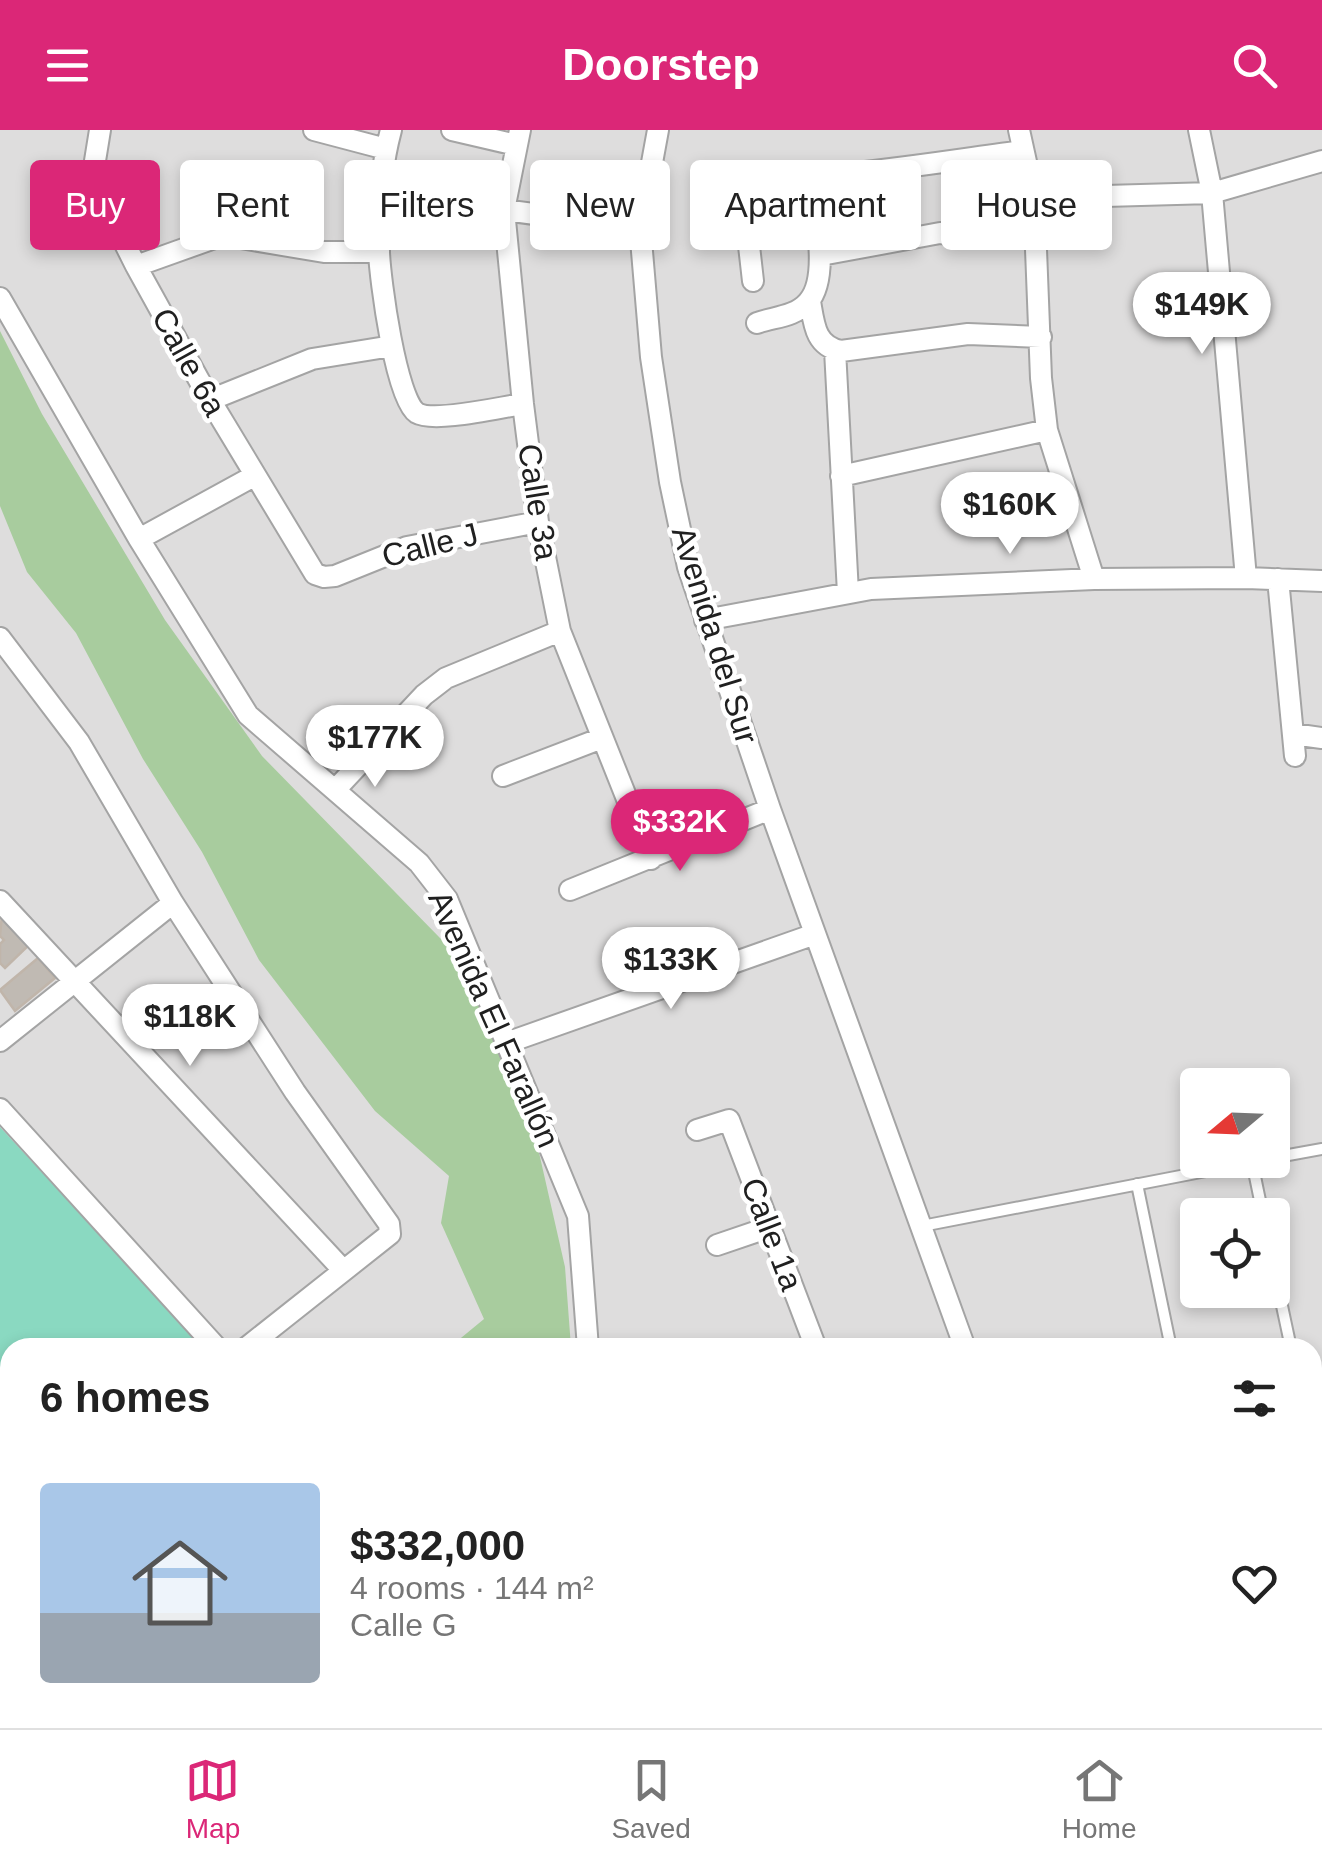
<!DOCTYPE html>
<meta charset="utf-8">
<style>
:root{--surface:#fff;--page:#f6f6f6;--text:#222;--muted:#767676;--line:#e0e0e0;--accent:#db2777}
body{margin:0;font-family:Helvetica,sans-serif;background:var(--page);color:var(--text);height:100vh;display:flex;flex-direction:column;font-size:38px;white-space:nowrap}
*{box-sizing:border-box;margin:0}
p{font-size:32px;color:var(--muted)}
.icon{flex:none;width:55px;height:55px;fill:none;stroke:currentColor;stroke-width:2;stroke-linecap:round;stroke-linejoin:round}
.map{position:relative;flex:1;overflow:hidden}
.side{position:absolute;left:0px;top:1208px;width:1322px;height:392px;display:flex;flex-direction:column;background:var(--surface);border-radius:30px 30px 0 0;box-shadow:0 5px 15px #0003}
.side>*{flex:none}
.guide{position:absolute;left:30px;top:30px;width:1262px;height:90px;display:flex;gap:20px}
.needle{width:65px;rotate:251deg}
.buttons{position:absolute;left:1180px;top:938px;display:grid;gap:20px}
.buttons a{display:grid;place-items:center;width:110px;height:110px;border-radius:10px;background:var(--surface);box-shadow:0 5px 15px #0003;font-size:50px}
.price{position:absolute;translate:-50% -85px;padding:0 22px;border-radius:35px;background:#fff;color:#222;font-size:32px;line-height:65px;filter:drop-shadow(0 2px 5px #0008)}
.price::after{content:'';position:absolute;left:50%;top:60px;width:30px;height:22px;margin-left:-15px;background:inherit;clip-path:polygon(0 0,100% 0,50% 100%)}
.price.current{background:var(--accent);color:#fff}
ul{padding:0;list-style:none}
li{display:flex;align-items:center;gap:30px;height:250px;padding:0 40px}
li+li{border-top:2px solid var(--line)}
li span{display:grid;place-items:center;flex:none;width:280px;height:200px;border-radius:10px;color:#555}
li>.icon{margin-inline-start:auto}
span .icon{width:120px;height:120px;fill:#fffc;stroke-width:1}
li b{font-size:42px}
h2{display:flex;justify-content:space-between;align-items:center;height:120px;padding:0 40px;font-size:42px}
.chip{padding:0 35px;border-radius:10px;background:var(--surface);box-shadow:0 5px 15px #0003;font-size:35px;line-height:90px}
.chip.current{background:var(--accent);color:#fff}
header{display:flex;justify-content:space-between;align-items:center;height:130px;padding:0 40px;background:var(--accent);color:#fff;font-size:45px;font-weight:700}
.dock{display:flex;justify-content:space-around;align-items:center;height:140px;border-top:2px solid var(--line);background:var(--surface);font-size:28px;color:var(--muted)}
.dock a{display:grid;justify-items:center;gap:5px}
.dock .current{color:var(--accent)}
.map>svg:first-child{display:block}
</style>
<header><svg class="icon" aria-label="menu" viewBox="0 0 24 24"><path d="M4 6h16M4 12h16M4 18h16"/></svg>Doorstep<svg class="icon" aria-label="search" viewBox="0 0 24 24"><circle cx="10" cy="10" r="6"/><path d="M15 15l6 6"/></svg></header>
<div class="map">
<svg width="1322" height="1598" viewBox="0 0 1322 1598">
<rect width="100%" height="100%" fill="#f0ede7"/>
<path fill="#dedddd" fill-rule="evenodd" d="M0,0h1322v1598h-1322zM1198,955h74v75h-74zM1198,1085h74v75h-74zM10,1218h1302v372h-1302z"/>
<path fill="#a8cc9e" d="M0,201l42,83 123,206 97,136 222,227 36,86 45,198 6,80h-121l34,-28 -43,-96 8,-47 -74,-65 -116,-151 -57,-108 -59,-93 -67,-126 -49,-61 -27,-66z
M474,1590h179l4,8h-181z"/>
<path fill="#8ad9c1" d="M0,997l203,220 -193,1v372h447l1,8h-458z"/>
<path fill="#c0bab3" stroke="#c0b5aa" stroke-width="2.5" d="M2,784l29,29 -26,25 -5,-5v-19l4,-4 -4,-4z
M38,828l17,20 -40,33 -15,-21z"/>
<g fill="none" stroke-linecap="round" stroke-linejoin="round">
<defs>
<path id="service" d="M1272,1028l50,-9
M1252,1032l11,53
M1137,1054l34,164
M922,1096l341,-66
M1272,1129l19,89
M1312,1317l5,20
M1322,1336l-5,1 5,22"/>
<path id="minor" d="M100,0l-6,37 4,23 38,76 74,134 105,174 9,3 11,-1 72,-29 131,-25
M314,0l72,19
M391,0c-10,37 -13,83 -12,122 1,27 17,148 38,161 17,10 84,-6 106,-9
M452,0l64,15
M520,0l-16,80 19,194 15,118 22,109 91,228
M658,0l-18,98 11,129 19,125 18,85 82,242 195,539
M1019,0l15,68 7,180 6,52 47,149
M1199,0l13,63 34,385
M1034,68l178,-5 110,-32
M504,80l136,18
M821,125l119,-22 95,2
M136,136l87,-31 101,17h55
M753,151l-10,-88 1,-8c22,-13 45,-6 69,-8 70,-5 141,-17 210,-26
M0,168l139,241 109,176 171,148 28,36 131,317 10,132
M810,171c4,23 5,45 31,50l127,-17 73,3
M757,193c16,-6 38,-6 51,-21 23,-25 6,-93 2,-125
M835,220l13,243
M210,270l102,-41 80,-13
M841,346l206,-46
M139,409l115,-63
M1278,449l17,177
M705,490l166,-31 223,-10 152,-1 76,3
M0,508l79,104 94,161 122,189 94,132 1,10 -144,114
M1293,604l29,4
M503,646l99,-38
M336,659l88,-94 22,-17 114,-47
M570,760l200,-81
M0,771l343,369
M0,911l173,-138
M509,912l306,-108
M0,979l217,239
M697,1000l32,-10 87,228
M717,1115l53,-18
M1312,1539l10,-3
M467,1590l1,8
M666,1590l4,8
M840,1590l4,8
M1161,1590l3,8
M975,1598l16,-8"/>
</defs>
<use href="#service" stroke="#a4a4a4" stroke-width="14"/>
<use href="#minor" stroke="#a4a4a4" stroke-width="24"/>
<use href="#service" stroke="#fff" stroke-width="10"/>
<use href="#minor" stroke="#fff" stroke-width="20"/>
</g>
<g text-anchor="middle" dominant-baseline="central" stroke-width="9" stroke-linejoin="round" paint-order="stroke">
<g font-size="32" fill="#202020" stroke="#fff">
<text transform="translate(189 232) rotate(61)">Calle 6a</text>
<text transform="translate(538 372) rotate(81)">Calle 3a</text>
<text transform="translate(430 415) rotate(-14)">Calle J</text>
<text transform="translate(715 505) rotate(73)">Avenida del Sur</text>
<text transform="translate(494 889) rotate(66)">Avenida El Farallón</text>
<text transform="translate(772 1104) rotate(69)">Calle 1a</text>
</g>
</g>
</svg>
<div class="buttons">
<a><svg class="needle" viewBox="-14 -14 28 28"><path d="M0-13l5 13h-10z" fill="#e53935"/><path d="M0 13l5-13h-10z" fill="#767676"/></svg></a>
<a><svg class="icon" aria-label="locate" viewBox="0 0 24 24"><circle cx="12" cy="12" r="6"/><path d="M12 2v4M12 18v4M2 12h4M18 12h4"/></svg></a>
</div>
<b class="price" style="left:1202px;top:227px">$149K</b>
<b class="price" style="left:1010px;top:427px">$160K</b>
<b class="price" style="left:375px;top:660px">$177K</b>
<b class="price current" style="left:680px;top:744px">$332K</b>
<b class="price" style="left:671px;top:882px">$133K</b>
<b class="price" style="left:190px;top:939px">$118K</b>
<div class="guide">
<a class="chip current">Buy</a>
<a class="chip">Rent</a>
<a class="chip">Filters</a>
<a class="chip">New</a>
<a class="chip">Apartment</a>
<a class="chip">House</a>
</div>
<section class="side">
<h2>6 homes<svg class="icon" aria-label="filters" viewBox="0 0 24 24"><path d="M4 7h16M4 17h16"/><circle cx="9" cy="7" r="2"/><circle cx="15" cy="17" r="2"/></svg></h2>
<ul>
<li><span style="background:linear-gradient(#a9c7e8 65%,#9aa5b1 0)"><svg class="icon" aria-label="home" viewBox="0 0 24 24"><path d="M3 11l9-7 9 7M6 9v11h12V9"/></svg></span><div><b>$332,000</b><p>4 rooms · 144 m²</p><p>Calle G</p></div><svg class="icon" aria-label="heart" viewBox="0 0 24 24"><path d="M12 20l-8-8c-3-5 5-10 8-4 3-6 11-1 8 4z"/></svg></li>
</ul>
</section>
</div>
<nav class="dock">
<a class="current"><svg class="icon" aria-label="map" viewBox="0 0 24 24"><path d="M3 6l6-2 6 2 6-2v14l-6 2-6-2-6 2zM9 4v14M15 6v14"/></svg>Map</a>
<a><svg class="icon" aria-label="saved" viewBox="0 0 24 24"><path d="M7 4h10v16l-5-4-5 4z"/></svg>Saved</a>
<a><svg class="icon" aria-label="home" viewBox="0 0 24 24"><path d="M3 11l9-7 9 7M6 9v11h12V9"/></svg>Home</a>
</nav>
